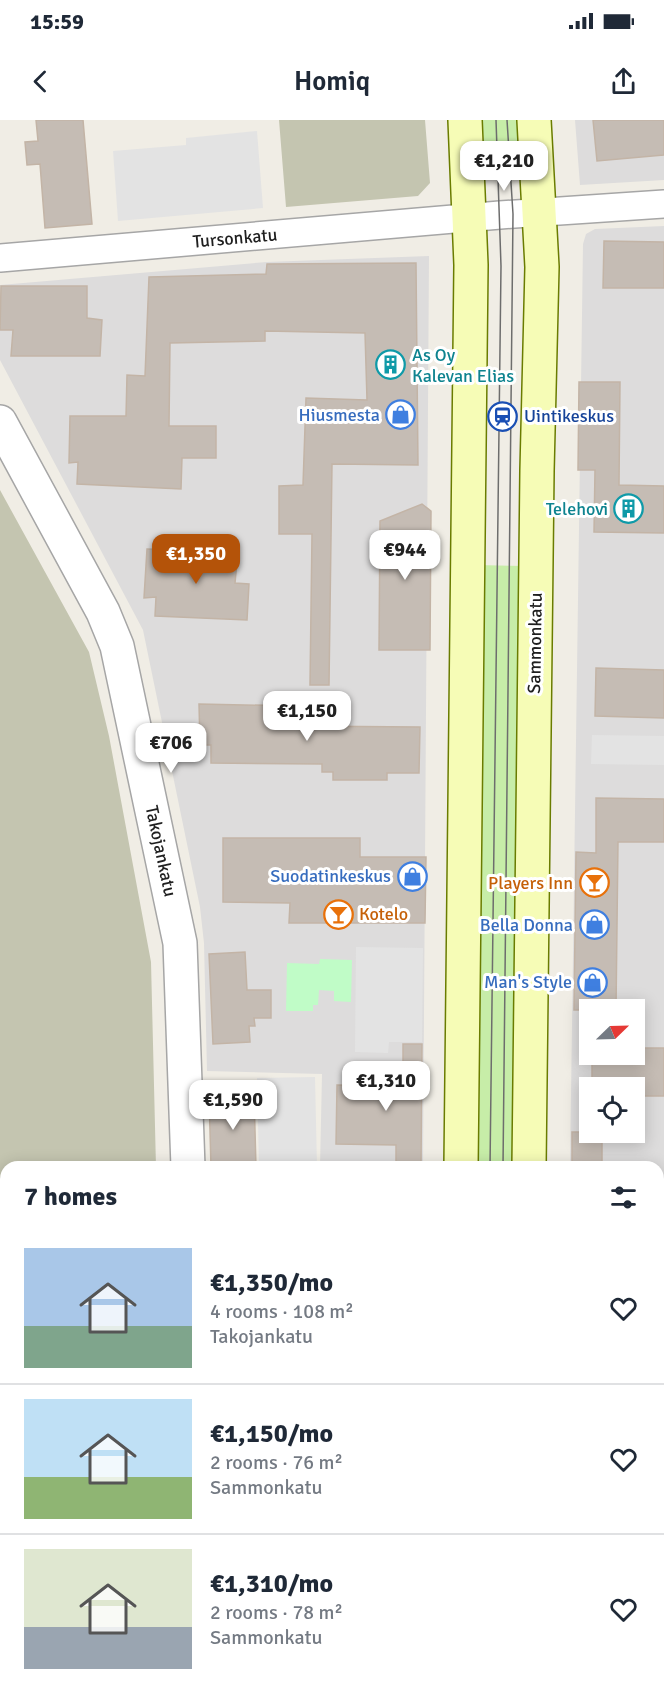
<!DOCTYPE html>
<meta charset="utf-8">
<style>
:root{--surface:#fff;--page:#f6f6f7;--text:#1f2937;--muted:#747a83;--line:#e0e1e3;--accent:#b45309}
body{margin:0;font-family:Signika,sans-serif;background:var(--page);color:var(--text);height:100vh;display:flex;flex-direction:column;font-size:22px;white-space:nowrap}
*{box-sizing:border-box;margin:0}
p{font-size:20px;color:var(--muted)}
.icon{flex:none;width:33px;height:33px;fill:none;stroke:currentColor;stroke-width:2;stroke-linecap:round;stroke-linejoin:round}
.map{position:relative;flex:1;overflow:hidden}
.drawer{position:absolute;left:0px;top:1041px;width:664px;height:536px;display:flex;flex-direction:column;background:var(--surface);border-radius:18px 18px 0 0;box-shadow:0 3px 15px #0003}
.drawer>*{flex:none}
.needle{width:39px;rotate:67deg}
.controls{position:absolute;left:579px;top:879px;display:grid;gap:12px}
.controls a{display:grid;place-items:center;width:66px;height:66px;border-radius:0px;background:var(--surface);box-shadow:0 3px 15px #0003;font-size:30px}
.price{position:absolute;translate:-50% -51px;padding:0 14px;border-radius:12px;background:#fff;color:#222;font-size:20px;line-height:39px;filter:drop-shadow(0 2px 3px #0008)}
.price::after{content:'';position:absolute;left:50%;top:36px;width:18px;height:14px;margin-left:-9px;background:inherit;clip-path:polygon(0 0,100% 0,50% 100%)}
.price.active{background:var(--accent);color:#fff}
ul{padding:0;list-style:none}
li{display:flex;align-items:center;gap:18px;height:150px;padding:0 24px}
li+li{border-top:2px solid var(--line)}
li span{display:grid;place-items:center;flex:none;width:168px;height:120px;border-radius:0px;color:#555}
li>.icon{margin-inline-start:auto}
span .icon{width:72px;height:72px;fill:#fffc;stroke-width:1}
li b{font-size:26px}
h2{display:flex;justify-content:space-between;align-items:center;height:72px;padding:0 24px;font-size:26px}
.status{display:flex;justify-content:space-between;align-items:center;height:42px;padding:0 30px;background:var(--surface);direction:ltr}
.status svg{height:16px;fill:currentColor}
header{display:flex;justify-content:space-between;align-items:center;height:78px;padding:0 24px;background:var(--surface);font-size:27px;font-weight:600}
.map>svg:first-child{display:block}
</style>
<div class="status"><b>15:59</b><svg viewBox="0 0 49 12"><path d="M0 12V9h3v3zM5 12V6h3v6zM10 12V3h3v9zM15 12V0h3v12zM26 1h20v11H26zM47 4h2v5h-2z"/></svg></div>
<header><svg class="icon" aria-label="back" viewBox="0 0 24 24"><path d="M15 5l-7 7 7 7"/></svg>Homiq<svg class="icon" aria-label="share" viewBox="0 0 24 24"><path d="M12 15V3M7 8l5-5 5 5M5 13v7h14v-7"/></svg></header>
<div class="map">
<svg width="664" height="1576" viewBox="0 0 664 1576">
<rect width="100%" height="100%" fill="#f0ede5"/>
<path fill="#dddcdc" fill-rule="evenodd" d="M575,0h89v60l-84,5z
M664,106v1074h-6v-133h-88l13,-923 3,-10 9,-5zM590,890h44v44h-44zM590,968h44v44h-44z
M429,136l-6,911h-103l2,-93 -115,-3 -3,-128 -4,-36 -57,-277 -143,-270v-75l267,-23z
M658,1251h6v325h-51v-5l45,-1z
M0,1280h6v131l-6,10z
M183,1571h237v5h-237z"/>
<path fill="#c4c5b0" d="M279,0h146l5,63 -12,13 -132,11z
M0,370l89,162 20,84 42,226 5,205h-150v203h-6z"/>
<path fill="#c7eda8" d="M480,0h42l3,36 -42,2z
M476,445l51,1 -7,601h-44z
M566,1571h47v5h-47z"/>
<path fill="#c0fcc7" d="M320,839l32,1 -1,42 -17,-1v-10l-15,-1 -1,15h-5v6h-27l1,-48 32,1z
M188,1571h60v5h-59z"/>
<path fill="#e3e3e3" d="M257,11l6,77 -145,13 -5,-70 73,-6v-7z
M592,615l72,1v29l-73,-1z
M356,827l67,1 -1,94h-33l-1,11 -33,-1z
M315,957l2,90h-58l-2,-89z
M659,1439h5v127h-6z"/>
<path fill="#c5bcb4" stroke="#c3b4a6" stroke-width="1.5" d="M36,0h47l9,104 -47,4 -5,-64 -13,1 -2,-23 13,-1z
M593,0h71v35l-67,6z
M604,121l60,1v46h-61z
M416,143l2,202 -86,-1 -3,221h-19l2,-151h-33v-48l24,-1 3,-87 61,2 -2,-67 -100,-2v10l-95,2 -1,83h47v32h-34l-1,31 -104,-5 1,-22 -9,1 1,-47h56l1,-41 18,1 4,-99 117,-3 1,-10z
M1,166h86v32l15,2 -2,36h-89l2,-26h-13z
M579,262h41l-1,103 45,1v47l-70,-1 1,-62h-17z
M422,384l9,7 -1,139h-51l1,-129z
M147,429l91,3 -3,31 14,1 -2,36 -92,-4 1,-19 -12,1z
M596,548l68,2v48l-69,-2z
M199,584l98,2v20l123,1 -1,46h-32v7h-54v-8h-11v-8l-111,-1v-18h-11z
M596,678l68,1v43h-46l-2,168h-42l2,-158 20,1z
M223,718h137v19h66l-1,66h-136l1,-20 -67,-1z
M245,832l2,38h24v28h-17l1,8h-6l1,16 -37,2 -4,-90z
M403,924h19l-1,123h-25v-22l-60,-1 1,-59 66,1z
M634,928h30v48h-30v-8h-42v-34h42z
M254,974l2,73h-45l-2,-72z
M572,1012h30v35h-30z"/>
<g fill="none" stroke-linecap="round" stroke-linejoin="round">
<defs>
<path id="minor" d="M0,138l500,-43 164,-11
M658,1211h6"/>
<path id="tertiary" d="M0,302l103,190 14,34 63,297 8,224
M0,1500l6,-10"/>
<path id="secondary" d="M461,1047l10,-902 -6,-145
M529,1047l8,-696 5,-204 -8,-147
M456,1576v-6
M525,1576v-6"/>
</defs>
<use href="#minor" stroke="#a6a6a6" stroke-width="30"/>
<use href="#tertiary" stroke="#a6a6a6" stroke-width="36"/>
<use href="#secondary" stroke="#6a7c00" stroke-width="36"/>
<use href="#minor" stroke="#fff" stroke-width="27"/>
<use href="#tertiary" stroke="#fff" stroke-width="33"/>
<use href="#secondary" stroke="#f6fcb6" stroke-width="33"/>
<path stroke="#6d6d6d" stroke-width="1.5" d="M490,1047l11,-901 -5,-146
M503,1047l10,-953 -6,-94
M482,1576v-6
M496,1576v-6"/>
</g>
<defs>
<symbol id="building-ring" viewBox="-11 -11 22 22"><circle r="9.5" fill="#fff" stroke="#0f9aa8" stroke-width="1.5"/><path d="M-4-6H4V6H1V3H-1V6H-4ZM-2.5-4.3h1.7v1.8h-1.7ZM.8-4.3h1.7v1.8H.8ZM-2.5-1h1.7V.8h-1.7ZM.8-1h1.7V.8H.8Z" fill="#0f9aa8"/></symbol>
<symbol id="shop-ring" viewBox="-11 -11 22 22"><circle r="9.5" fill="#fff" stroke="#3f7fe0" stroke-width="1.5"/><path d="M-5-2.5h2.3a2.7 3.5 0 0 1 5.4 0H5L5.5 6h-11ZM-1.5-2.5h3a1.5 2.3 0 0 0-3 0Z" fill="#3f7fe0"/></symbol>
<symbol id="station-ring" viewBox="-11 -11 22 22"><circle r="9.5" fill="#fff" stroke="#1a4fb4" stroke-width="1.5"/><path d="M-3-6H3Q5-6 5-4V2Q5 4 3 4L4.5 6H3L1.5 4h-3L-3 6H-4.5L-3 4Q-5 4-5 2V-4Q-5-6-3-6ZM-3.5-4v3h7v-3ZM-3.5 1v1.5H-2V1ZM2 1v1.5H3.5V1Z" fill="#1a4fb4"/></symbol>
<symbol id="bar-ring" viewBox="-11 -11 22 22"><circle r="9.5" fill="#fff" stroke="#e8710a" stroke-width="1.5"/><path d="M-6-5H6L.8 .8V4.5H3.5V6h-7V4.5H-.8V.8Z" fill="#e8710a"/></symbol>
</defs>
<g fill-rule="evenodd">
<use href="#building-ring" x="374" y="228" width="33" height="33"/>
<use href="#shop-ring" x="384" y="278" width="33" height="33"/>
<use href="#station-ring" x="486" y="280" width="33" height="33"/>
<use href="#building-ring" x="612" y="372" width="33" height="33"/>
<use href="#shop-ring" x="396" y="740" width="33" height="33"/>
<use href="#bar-ring" x="578" y="746" width="33" height="33"/>
<use href="#bar-ring" x="322" y="778" width="33" height="33"/>
<use href="#shop-ring" x="578" y="788" width="33" height="33"/>
<use href="#shop-ring" x="576" y="846" width="33" height="33"/>
</g>
<g text-anchor="middle" dominant-baseline="central" stroke-width="6" stroke-linejoin="round" paint-order="stroke">
<g font-size="18" fill="#1f1f1f" stroke="#fff">
<text transform="translate(235 118) rotate(-5)">Tursonkatu</text>
<text transform="translate(535 523) rotate(-89)">Sammonkatu</text>
<text transform="translate(161 731) rotate(78)">Takojankatu</text>
</g>
<g font-size="18" fill="#0d838f" stroke="#fff" text-anchor="start">
<text x="412" y="235">As Oy<tspan x="412" dy="21">Kalevan Elias</tspan></text>
<text x="608" y="389" text-anchor="end">Telehovi</text>
</g>
<g font-size="18" fill="#366cbe" stroke="#fff" text-anchor="end">
<text x="380" y="295">Hiusmesta</text>
<text x="391" y="756">Suodatinkeskus</text>
<text x="573" y="805">Bella Donna</text>
<text x="572" y="862">Man's Style</text>
</g>
<g font-size="18" fill="#164399" stroke="#fff" text-anchor="start">
<text x="524" y="296">Uintikeskus</text>
</g>
<g font-size="18" fill="#c56008" stroke="#fff" text-anchor="end">
<text x="573" y="763">Players Inn</text>
<text x="359" y="794" text-anchor="start">Kotelo</text>
</g>
</g>
</svg>
<div class="controls">
<a><svg class="needle" viewBox="-14 -14 28 28"><path d="M0-13l5 13h-10z" fill="#e53935"/><path d="M0 13l5-13h-10z" fill="#747a83"/></svg></a>
<a><svg class="icon" aria-label="locate" viewBox="0 0 24 24"><circle cx="12" cy="12" r="6"/><path d="M12 2v4M12 18v4M2 12h4M18 12h4"/></svg></a>
</div>
<b class="price" style="left:504px;top:72px">€1,210</b>
<b class="price" style="left:405px;top:461px">€944</b>
<b class="price active" style="left:196px;top:465px">€1,350</b>
<b class="price" style="left:307px;top:622px">€1,150</b>
<b class="price" style="left:171px;top:654px">€706</b>
<b class="price" style="left:386px;top:992px">€1,310</b>
<b class="price" style="left:233px;top:1011px">€1,590</b>
<section class="drawer">
<h2>7 homes<svg class="icon" aria-label="filters" viewBox="0 0 24 24"><path d="M4 7h16M4 17h16"/><circle cx="9" cy="7" r="2"/><circle cx="15" cy="17" r="2"/></svg></h2>
<ul>
<li><span style="background:linear-gradient(#a9c7e8 65%,#7fa58c 0)"><svg class="icon" aria-label="home" viewBox="0 0 24 24"><path d="M3 11l9-7 9 7M6 9v11h12V9"/></svg></span><div><b>€1,350/mo</b><p>4 rooms · 108 m²</p><p>Takojankatu</p></div><svg class="icon" aria-label="heart" viewBox="0 0 24 24"><path d="M12 20l-8-8c-3-5 5-10 8-4 3-6 11-1 8 4z"/></svg></li>
<li><span style="background:linear-gradient(#bfe0f5 65%,#8fb573 0)"><svg class="icon" aria-label="home" viewBox="0 0 24 24"><path d="M3 11l9-7 9 7M6 9v11h12V9"/></svg></span><div><b>€1,150/mo</b><p>2 rooms · 76 m²</p><p>Sammonkatu</p></div><svg class="icon" aria-label="heart" viewBox="0 0 24 24"><path d="M12 20l-8-8c-3-5 5-10 8-4 3-6 11-1 8 4z"/></svg></li>
<li><span style="background:linear-gradient(#dfe7d0 65%,#9aa5b1 0)"><svg class="icon" aria-label="home" viewBox="0 0 24 24"><path d="M3 11l9-7 9 7M6 9v11h12V9"/></svg></span><div><b>€1,310/mo</b><p>2 rooms · 78 m²</p><p>Sammonkatu</p></div><svg class="icon" aria-label="heart" viewBox="0 0 24 24"><path d="M12 20l-8-8c-3-5 5-10 8-4 3-6 11-1 8 4z"/></svg></li>
</ul>
</section>
</div>
